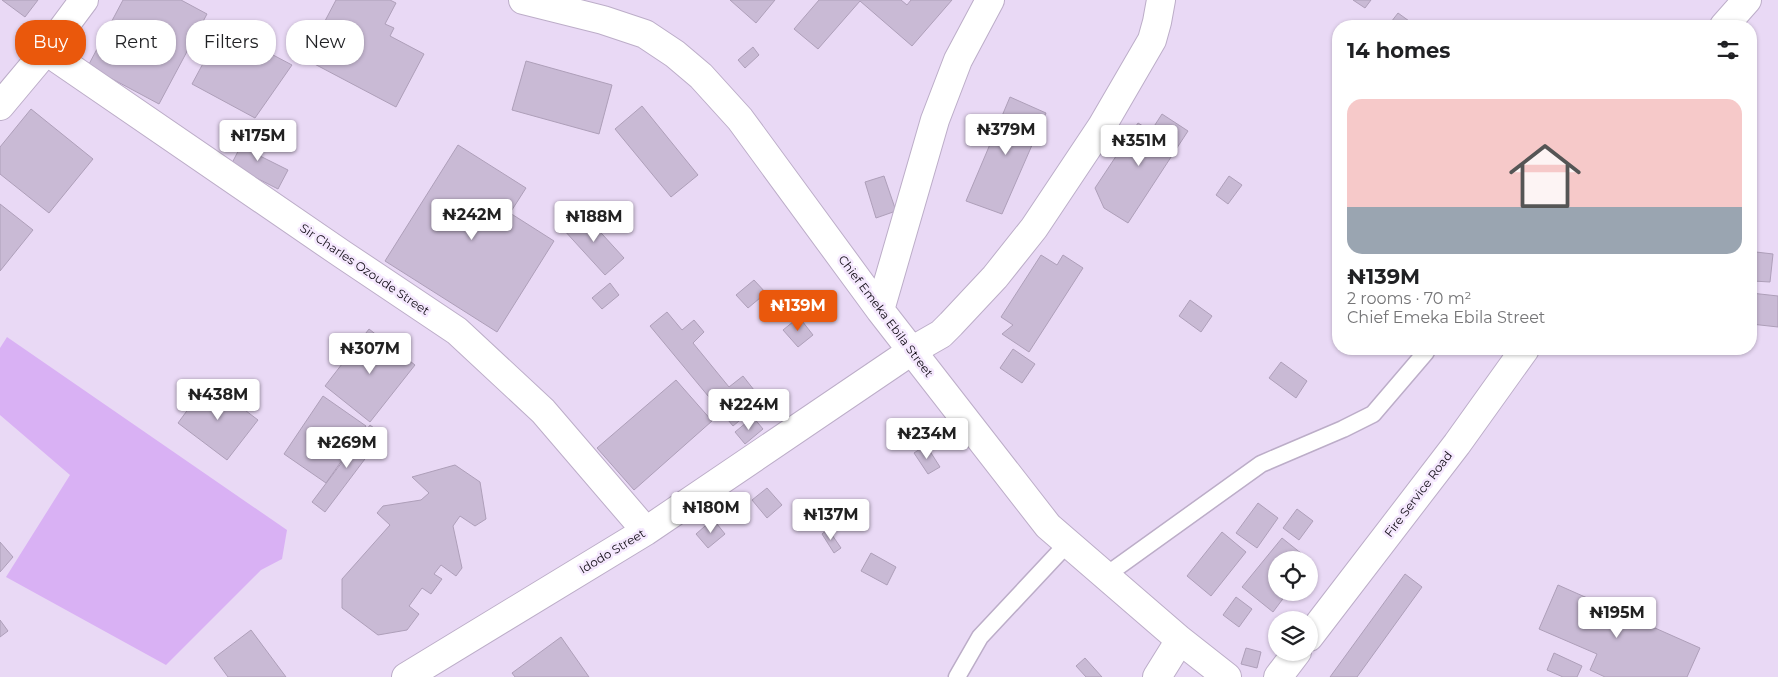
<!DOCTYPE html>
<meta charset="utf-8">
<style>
:root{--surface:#fff;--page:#f2f2f2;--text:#202124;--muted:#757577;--accent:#ea580c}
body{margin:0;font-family:Montserrat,sans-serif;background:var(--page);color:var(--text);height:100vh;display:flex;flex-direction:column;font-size:19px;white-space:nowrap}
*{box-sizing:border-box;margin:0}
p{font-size:16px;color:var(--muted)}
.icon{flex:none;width:28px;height:28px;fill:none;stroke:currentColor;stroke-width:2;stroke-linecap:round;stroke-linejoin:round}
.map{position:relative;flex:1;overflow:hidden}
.sheet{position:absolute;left:1332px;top:20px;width:425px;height:335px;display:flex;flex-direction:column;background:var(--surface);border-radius:20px;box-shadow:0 1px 4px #0004}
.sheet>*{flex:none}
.top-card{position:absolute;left:15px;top:20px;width:475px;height:45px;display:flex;gap:10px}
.buttons{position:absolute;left:1268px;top:551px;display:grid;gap:10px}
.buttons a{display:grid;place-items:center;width:50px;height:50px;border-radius:50%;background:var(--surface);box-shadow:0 1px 4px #0004;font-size:25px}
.price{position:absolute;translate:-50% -42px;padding:0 11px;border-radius:5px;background:#fff;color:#222;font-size:16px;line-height:32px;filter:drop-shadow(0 1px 2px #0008)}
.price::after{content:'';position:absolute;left:50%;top:30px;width:15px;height:11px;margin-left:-8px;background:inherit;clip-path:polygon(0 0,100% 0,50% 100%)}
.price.selected{background:var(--accent);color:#fff}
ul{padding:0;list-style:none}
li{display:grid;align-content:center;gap:10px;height:265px;padding:0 15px}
li span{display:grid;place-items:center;height:155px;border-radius:15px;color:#555}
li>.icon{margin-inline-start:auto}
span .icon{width:90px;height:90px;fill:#fffc;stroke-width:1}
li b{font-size:21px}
h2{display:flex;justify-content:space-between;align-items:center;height:60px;padding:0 15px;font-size:21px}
.chip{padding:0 18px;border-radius:20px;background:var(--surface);box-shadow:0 1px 4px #0004;font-size:18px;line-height:45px}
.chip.selected{background:var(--accent);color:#fff}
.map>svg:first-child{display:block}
</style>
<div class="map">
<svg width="1778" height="677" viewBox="0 0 1778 677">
<rect width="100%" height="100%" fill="#e9d9f5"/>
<path fill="#d9b1f4" d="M7,337l280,193 -5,29 -21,11 -95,95 -160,-88 64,-102 -70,-60v-67z"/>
<path fill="#c9bad5" stroke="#ae9fb9" d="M2,0h36l-13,17z
M123,0h58l26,14 -48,90 -71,-38z
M336,0h54l6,3 -11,21 9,4 -4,8 34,18 -28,53 -91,-48z
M730,0h45l-19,23z
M819,0h82l6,5 4,-5h41l-40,46 -52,-45 -42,48 -24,-20z
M1353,0h18l-6,8z
M1398,13l18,13h-28z
M222,28l70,37 -37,53 -63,-34z
M753,47l6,8 -14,13 -7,-8z
M526,61l86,24 -13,49 -87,-24z
M1010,97l36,16 -44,101 -36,-13z
M642,106l56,69 -27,22 -56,-68z
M31,109l62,50 -44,54 -49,-39v-27z
M1162,114l26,17 -60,92 -24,-15 -9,-20 43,-65 13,8z
M248,132l18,9 -6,15 28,14 -10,19 -47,-24z
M458,145l68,43 -16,25 44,28 -57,91 -112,-71z
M884,176l12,35 -20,7 -11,-36z
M1229,176l13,9 -14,19 -12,-9z
M0,204l33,26 -33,41z
M582,212l42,46 -19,17 -42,-46z
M1756,252l17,2 -3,28 -17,-1z
M1041,255l16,10 6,-10 20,13 -54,84 -27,-18 11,-9 -12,-8z
M754,280l12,13 -18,15 -12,-13z
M610,283l9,12 -17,14 -10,-11z
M1751,293l27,3v31l-27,-3z
M1190,300l22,16 -11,16 -22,-16z
M667,312l15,18 12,-10 10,12 -11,11 36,44 14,-11 11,14 -13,11 9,11 -17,14 -83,-100z
M799,317l14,18 -15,12 -15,-17z
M369,329l46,36 -45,57 -45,-36z
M1013,349l22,15 -13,19 -22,-15z
M1281,362l26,19 -11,17 -27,-20z
M676,380l36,41 -78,69 -37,-42z
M208,382l50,38 -31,40 -49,-37z
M323,396l43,30 -40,57 -42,-29z
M753,417l10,12 -18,15 -10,-12z
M370,425l13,10 -58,77 -13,-10z
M926,445l14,22 -12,7 -14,-21z
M455,465l25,17 6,37 -11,7 -15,-10 -7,10 9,42 -6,8 -15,-11 -7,9 8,5 -11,15 -9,-6 -13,18 10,8 -12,16 -29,5 -36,-27v-29l48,-54 -13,-12 6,-7 38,-6 8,-7 -17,-16z
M767,488l15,17 -15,13 -15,-18z
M1258,503l20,15 -21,30 -21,-15z
M1297,509l16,12 -14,19 -16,-12z
M713,519l12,15 -17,14 -12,-14z
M828,529l13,19 -7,5 -12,-19z
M1222,532l24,20 -35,44 -24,-20z
M1282,538l30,24 -3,5v-7h-33v32h12l-15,20 -31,-25z
M0,542l13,15 -13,15z
M871,553l25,14 -9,18 -26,-14z
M1405,574l17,13 -65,90h-27z
M1558,585l142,63 -13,29h-82l-15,-7 7,-16 -58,-25z
M1236,597l16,12 -13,18 -16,-12z
M0,620l8,11 -8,6z
M251,630l35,47h-58l-14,-19z
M561,637l28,40h-74l-3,-4z
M1246,648l15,4 -4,16 -16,-4z
M1554,653l28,13 -5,11h-14l-16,-7z
M1085,658l17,19h-16l-10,-11z"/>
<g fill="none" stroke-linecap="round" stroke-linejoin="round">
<defs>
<path id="service" d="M1105,576l156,-112 82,-35 30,-15 53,-62
M957,677l23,-40 87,-93"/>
<path id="minor" d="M523,0l80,20 42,14 30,20 26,22 39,43 140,191 168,216 132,114 47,37
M1724,26l23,-26
M46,51l296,203 115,77 86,80 103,120
M0,106l46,-55 38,-51
M880,310l55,-190 23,-60 32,-60
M1309,637l148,-193 68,-95
M406,677l240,-146 267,-181 28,-16 10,-10 44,-47 39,-49 68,-102 50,-86 5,-18 4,-22
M1157,677l23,-37
M1278,677l19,-25"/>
</defs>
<use href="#service" stroke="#bcadc8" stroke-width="19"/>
<use href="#minor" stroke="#bcadc8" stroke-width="30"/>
<use href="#service" stroke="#fff" stroke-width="16"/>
<use href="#minor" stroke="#fff" stroke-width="28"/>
</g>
<g text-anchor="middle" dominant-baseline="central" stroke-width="5" stroke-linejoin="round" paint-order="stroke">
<g font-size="12" fill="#110c15" stroke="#f5e8fe">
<text transform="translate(365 269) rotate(34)">Sir Charles Ozoude Street</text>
<text transform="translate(886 316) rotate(53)">Chief Emeka Ebila Street</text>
<text transform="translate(1418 494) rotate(-53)">Fire Service Road</text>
<text transform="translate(612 551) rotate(-31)">Idodo Street</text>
</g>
</g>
</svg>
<div class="buttons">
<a><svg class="icon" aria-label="locate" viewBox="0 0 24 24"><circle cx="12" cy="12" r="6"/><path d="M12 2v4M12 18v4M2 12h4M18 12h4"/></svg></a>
<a><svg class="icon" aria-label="layers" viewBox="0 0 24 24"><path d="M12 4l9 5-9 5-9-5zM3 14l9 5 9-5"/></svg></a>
</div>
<b class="price" style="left:1006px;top:156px">₦379M</b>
<b class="price" style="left:258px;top:162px">₦175M</b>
<b class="price" style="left:1139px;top:167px">₦351M</b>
<b class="price" style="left:472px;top:241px">₦242M</b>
<b class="price" style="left:594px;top:243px">₦188M</b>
<b class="price selected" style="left:798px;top:332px">₦139M</b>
<b class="price" style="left:370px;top:375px">₦307M</b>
<b class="price" style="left:218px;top:421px">₦438M</b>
<b class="price" style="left:749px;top:431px">₦224M</b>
<b class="price" style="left:927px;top:460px">₦234M</b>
<b class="price" style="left:347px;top:469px">₦269M</b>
<b class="price" style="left:711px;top:534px">₦180M</b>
<b class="price" style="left:831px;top:541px">₦137M</b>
<b class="price" style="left:1617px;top:639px">₦195M</b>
<div class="top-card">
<a class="chip selected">Buy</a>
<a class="chip">Rent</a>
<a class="chip">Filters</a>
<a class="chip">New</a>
</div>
<section class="sheet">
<h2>14 homes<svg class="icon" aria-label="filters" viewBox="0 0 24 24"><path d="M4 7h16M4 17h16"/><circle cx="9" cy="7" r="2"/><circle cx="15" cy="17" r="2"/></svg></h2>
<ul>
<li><span style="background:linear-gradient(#f6c9c9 70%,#9aa5b1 0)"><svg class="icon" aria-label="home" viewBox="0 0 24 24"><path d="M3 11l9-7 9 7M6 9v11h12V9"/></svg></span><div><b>₦139M</b><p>2 rooms · 70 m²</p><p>Chief Emeka Ebila Street</p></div></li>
</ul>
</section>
</div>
